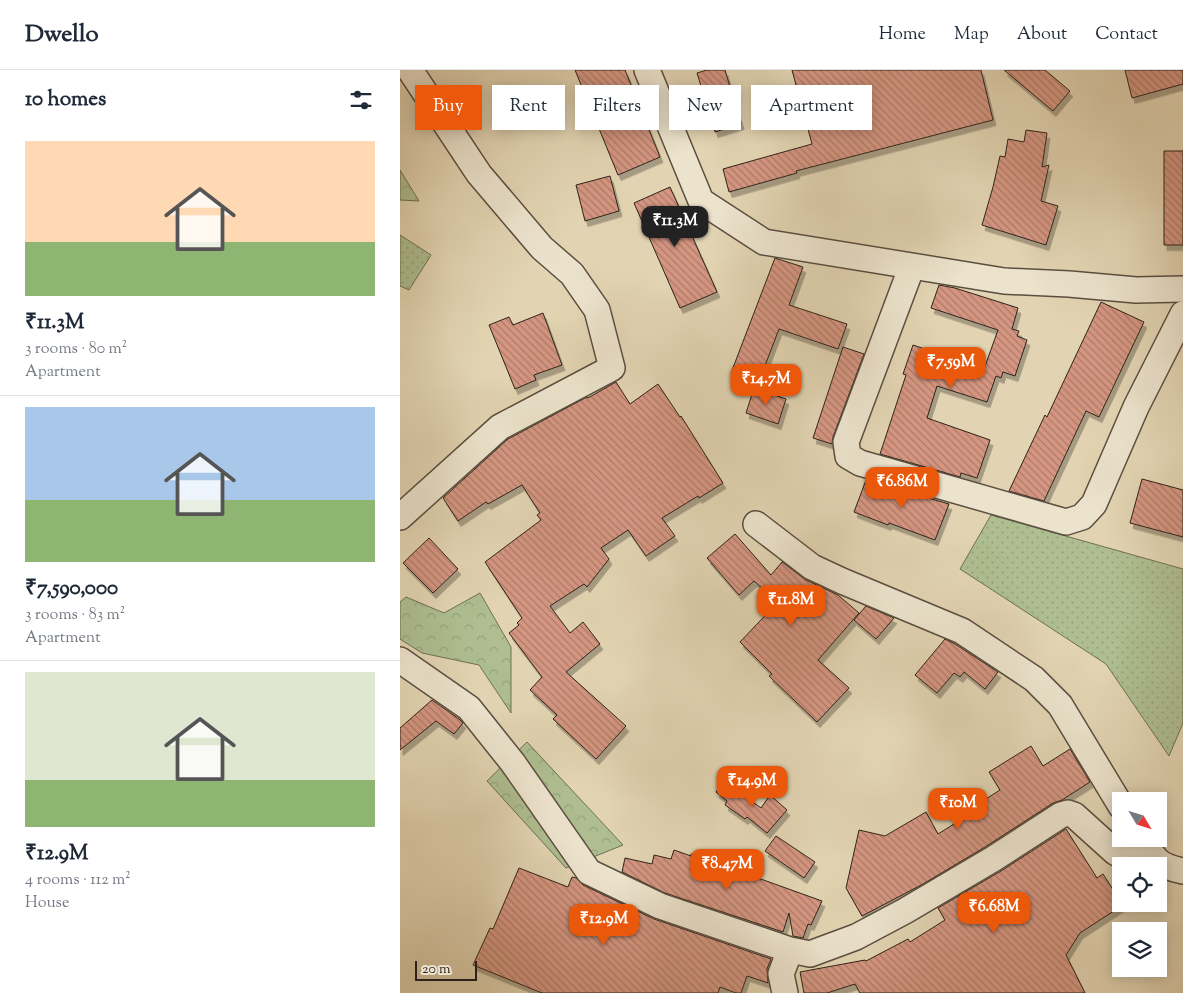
<!DOCTYPE html>
<meta charset="utf-8">
<style>
:root{--surface:#fff;--page:#f2f2f3;--text:#1f2937;--muted:#747a83;--line:#e0e1e3;--accent:#ea580c}
body{margin:0;font-family:"Sorts Mill Goudy",serif;background:var(--page);color:var(--text);height:100vh;display:flex;flex-direction:column;font-size:19px;white-space:nowrap}
*{box-sizing:border-box;margin:0}
p{font-size:16px;color:var(--muted)}
.icon{flex:none;width:28px;height:28px;fill:none;stroke:currentColor;stroke-width:2;stroke-linecap:round;stroke-linejoin:round}
.map{position:relative;flex:1;overflow:hidden}
.panel{display:flex;flex-direction:column;background:var(--surface);width:400px}
.panel>*{flex:none}
.top-card{position:absolute;left:15px;top:15px;width:475px;height:45px;display:flex;gap:10px}
.needle{width:32px;rotate:128deg}
.fabs{position:absolute;left:712px;top:722px;display:grid;gap:10px}
.fabs a{display:grid;place-items:center;width:55px;height:55px;border-radius:0px;background:var(--surface);box-shadow:0 2px 12px #0003;font-size:25px}
.scale{position:absolute;left:15px;bottom:12px;width:62px;box-sizing:border-box;padding-left:5px;border:2px solid #2e221a;border-top:0;font-size:14px;line-height:18px;white-space:nowrap;color:#2e221a;-webkit-text-stroke:4px #ece3cd;paint-order:stroke}
.price{position:absolute;translate:-50% -42px;padding:0 11px;border-radius:10px;background:var(--accent);color:#fff;font-size:16px;line-height:32px;filter:drop-shadow(0 1px 2px #0008)}
.price::after{content:'';position:absolute;left:50%;top:30px;width:15px;height:11px;margin-left:-8px;background:inherit;clip-path:polygon(0 0,100% 0,50% 100%)}
.price.selected{background:#222;color:#fff}
ul{padding:0;list-style:none}
li{display:grid;align-content:center;gap:10px;height:265px;padding:0 25px}
li+li{border-top:1px solid var(--line)}
li span{display:grid;place-items:center;height:155px;border-radius:0px;color:#555}
li>.icon{margin-inline-start:auto}
span .icon{width:90px;height:90px;fill:#fffc;stroke-width:1}
li b{font-size:21px}
h2{display:flex;justify-content:space-between;align-items:center;height:60px;padding:0 25px;font-size:21px}
.chip{padding:0 18px;border-radius:0px;background:var(--surface);box-shadow:0 2px 12px #0003;font-size:18px;line-height:45px}
.chip.selected{background:var(--accent);color:#fff}
header{display:flex;align-items:center;gap:30px;box-sizing:border-box;height:70px;padding:0 25px;background:var(--surface);border-bottom:1px solid var(--line)}
header strong{font-size:24px}
nav{display:flex;gap:28px;margin-inline-start:auto;font-size:18px}
main{display:flex;flex:1;min-height:0}
.map>svg:first-child{display:block}
</style>
<header>
<strong>Dwello</strong>
<nav><a>Home</a><a>Map</a><a>About</a><a>Contact</a></nav>
</header>
<main>
<section class="panel">
<h2>10 homes<svg class="icon" aria-label="filters" viewBox="0 0 24 24"><path d="M4 7h16M4 17h16"/><circle cx="9" cy="7" r="2"/><circle cx="15" cy="17" r="2"/></svg></h2>
<ul>
<li><span style="background:linear-gradient(#ffd9b3 65%,#8fb573 0)"><svg class="icon" aria-label="home" viewBox="0 0 24 24"><path d="M3 11l9-7 9 7M6 9v11h12V9"/></svg></span><div><b>₹11.3M</b><p>3 rooms · 80 m²</p><p>Apartment</p></div></li>
<li><span style="background:linear-gradient(#a9c7e8 60%,#8fb573 0)"><svg class="icon" aria-label="home" viewBox="0 0 24 24"><path d="M3 11l9-7 9 7M6 9v11h12V9"/></svg></span><div><b>₹7,590,000</b><p>3 rooms · 83 m²</p><p>Apartment</p></div></li>
<li><span style="background:linear-gradient(#dfe7d0 70%,#8fb573 0)"><svg class="icon" aria-label="home" viewBox="0 0 24 24"><path d="M3 11l9-7 9 7M6 9v11h12V9"/></svg></span><div><b>₹12.9M</b><p>4 rooms · 112 m²</p><p>House</p></div></li>
</ul>
</section>
<div class="map">
<svg width="783" height="923" viewBox="0 0 783 923">
<defs>
<pattern id="grass-dots" width="8" height="8" patternUnits="userSpaceOnUse" patternTransform="scale(1.25)"><rect width="8" height="8" fill="#aebe90"/><path d="M2 2h.1M6 6h.1" fill="none" stroke="#96a37c" stroke-width="1.8" stroke-linecap="round"/></pattern>
<pattern id="forest-crowns" width="20" height="18" patternUnits="userSpaceOnUse" patternTransform="scale(1.25)"><rect width="20" height="18" fill="#aebe90"/><path d="M2 6a3 3 0 1 1 6 0M12 15a3 3 0 1 1 6 0" fill="none" stroke="#96a37c"/></pattern>
<pattern id="building-back-hatch" width="6" height="6" patternUnits="userSpaceOnUse" patternTransform="scale(1.25)"><rect width="6" height="6" fill="#d59681"/><path d="M-1 5l2 2M0 0l6 6M5-1l2 2" fill="none" stroke="#ad7a69"/></pattern>
<filter id="shadow"><feDropShadow dx="3" dy="5.5" stdDeviation="0" flood-color="#0004"/></filter>
</defs>
<rect width="100%" height="100%" fill="#e2d4b2"/>
<filter id="stains"><feTurbulence type="fractalNoise" baseFrequency=".004" numOctaves="4"/><feColorMatrix values="0 0 0 0 .2 0 0 0 0 .09 0 0 0 0 .02 0 0 0 .5 -.17"/></filter>
<radialGradient id="worn" r=".72"><stop offset=".6" stop-color="#630" stop-opacity="0"/><stop offset="1" stop-color="#630" stop-opacity=".3"/></radialGradient>
<path fill="url(#grass-dots)" stroke="#6e7055" d="M0,165l31,20 -22,35 -9,-4z
M591,445l192,54v154l-14,33 -63,-92 -146,-95z"/>
<path fill="url(#forest-crowns)" stroke="#6e7055" d="M0,100l19,31 -19,-1z
M80,523l31,54v66l-32,-48 -57,-12 -22,-14v-37l6,-5 38,16z
M127,672l96,103 -57,23 -79,-87z"/>
<path fill="url(#building-back-hatch)" stroke="#2e221a" filter="url(#shadow)" d="M175,0h50l35,87 -42,18z
M307,0h18l16,54 -26,8 -18,-59z
M392,0h189l12,50 -197,51 1,2 -68,19 -6,-23 89,-25z
M604,0h41l25,21 -17,20z
M725,0h58v14l-51,14z
M626,60l21,3 -5,34 7,-2 -8,36 17,5 -12,39 -64,-20 11,-38 7,-31 5,1 3,-18 16,3z
M764,81h19v94h-19z
M210,106l9,35 -34,10 -9,-36z
M270,117l47,105 -37,16 -46,-105z
M375,188l28,9 -14,38 58,19 -9,25 -59,-20 -21,55 -27,-11z
M539,215l16,3 63,20 -6,21 7,2 -2,5 10,4 -12,36 -12,-4 -2,6 -5,-2 -9,26 -50,-16 -10,32 63,22 -13,38 -16,-5 -1,4 -80,-23 26,-79 -3,-1 10,-29 71,24 14,-39 -67,-22z
M701,232l43,20 -45,95 -13,-6 -42,90 -35,-10 36,-76 2,2z
M143,243l19,52 -28,10 2,5 -21,9 -26,-64 20,-8 4,8z
M443,277l21,7 -31,83 -1,7 -19,-6z
M216,312l14,22 28,-20 22,33 1,-1 42,67 -24,15 -1,-2 -36,22 13,18 -29,20 -18,-26 -27,18 8,11 -22,28 -3,-3 -34,22 20,27 13,-11 17,22 -34,28 60,54 -30,33 -43,-40 4,-4 -27,-25 12,-13 -33,-44 10,-8 -2,-2 5,-5 -37,-56 56,-42 -4,-5 3,-2 -18,-28 -34,19 -2,-2 -28,19 -15,-23 65,-59 79,-42 1,1z
M354,318l32,11 -8,25 -32,-11z
M742,409l41,11v47l-53,-14z
M466,410l83,24 -14,36 -46,-17 -1,2 -34,-13z
M335,464l36,41 11,-13 24,18 32,15 21,18 -41,47 31,28 -32,34 -48,-46 3,-2 -32,-32 38,-40 -24,-21 -15,14 -32,-37z
M29,468l29,31 -25,24 -30,-30z
M466,536l28,12 -18,21 -22,-19z
M545,569l10,5 43,28 -13,17 -21,-17 -4,5 -6,-4 -17,20 -22,-18z
M32,630l27,19 4,4 -9,11 -18,-13 -36,29v-22z
M631,676l12,20 27,-17 20,33 -28,18 -9,3 -68,44 -62,37 -61,32 -16,-28 13,-58 26,6 41,-24 12,22 32,-20 -3,-3 33,-21 -11,-18z
M324,711l37,27 9,-13 17,15 -20,23 -20,-16 -2,2 -20,-14 2,-4 -11,-9z
M666,759l31,49 6,-4 20,31 -43,28 -14,22 19,38h-225l-5,-9 -28,9h-23l-4,-21 65,-12 1,1 42,-22 2,3 35,-22 -7,-12 63,-37z
M376,766l39,26 -11,16 -39,-27z
M274,780l17,6v-2l131,47 -11,24 -3,-1 -5,14 -10,-2 -4,-23 -6,19 -118,-39 -43,-21 3,-14 27,6 2,-9 17,4z
M119,798l49,19 4,-10 4,1 7,7 71,34 117,40 -4,10 1,14 -21,-7 -6,17h-5l-16,-6 -2,6h-176l-69,-28 17,-37 3,1z"/>
<g fill="none" stroke-linecap="round" stroke-linejoin="round">
<defs>
<path id="minor" d="M247,0l54,131 63,41 240,39 65,3 67,6 47,-1
M512,196l-66,176 2,14 12,7 206,59 16,-5 12,-13 42,-97 47,-93
M0,447l100,-90 112,-59 -15,-58 -25,-36 -30,-26 -63,-74 -69,-104
M356,454l56,43 30,14 120,50 72,48 26,26 61,101
M0,590l69,48 44,55 76,109 71,34 130,44 -9,24 4,19
M742,769c13,21 16,27 41,32
M390,880l20,4 46,-17 49,-26 88,-52 68,-44 7,-2 6,2 41,37 16,9 27,5"/>
</defs>
<use href="#minor" stroke="#5b4e40" stroke-width="28"/>
<use href="#minor" stroke="#ece3cd" stroke-width="25"/>
</g>
<rect width="100%" height="100%" filter="url(#stains)"/>
<rect width="100%" height="100%" fill="url(#worn)"/>
</svg>
<div class="fabs">
<a><svg class="needle" viewBox="-14 -14 28 28"><path d="M0-13l5 13h-10z" fill="#e53935"/><path d="M0 13l5-13h-10z" fill="#747a83"/></svg></a>
<a><svg class="icon" aria-label="locate" viewBox="0 0 24 24"><circle cx="12" cy="12" r="6"/><path d="M12 2v4M12 18v4M2 12h4M18 12h4"/></svg></a>
<a><svg class="icon" aria-label="layers" viewBox="0 0 24 24"><path d="M12 4l9 5-9 5-9-5zM3 14l9 5 9-5"/></svg></a>
</div>
<div class="scale">20 m</div>
<b class="price selected" style="left:275px;top:178px">₹11.3M</b>
<b class="price" style="left:551px;top:319px">₹7.59M</b>
<b class="price" style="left:366px;top:336px">₹14.7M</b>
<b class="price" style="left:502px;top:439px">₹6.86M</b>
<b class="price" style="left:391px;top:557px">₹11.8M</b>
<b class="price" style="left:352px;top:738px">₹14.9M</b>
<b class="price" style="left:558px;top:760px">₹10M</b>
<b class="price" style="left:327px;top:821px">₹8.47M</b>
<b class="price" style="left:594px;top:864px">₹6.68M</b>
<b class="price" style="left:204px;top:876px">₹12.9M</b>
<div class="top-card">
<a class="chip selected">Buy</a>
<a class="chip">Rent</a>
<a class="chip">Filters</a>
<a class="chip">New</a>
<a class="chip">Apartment</a>
</div>
</div>
</main>
